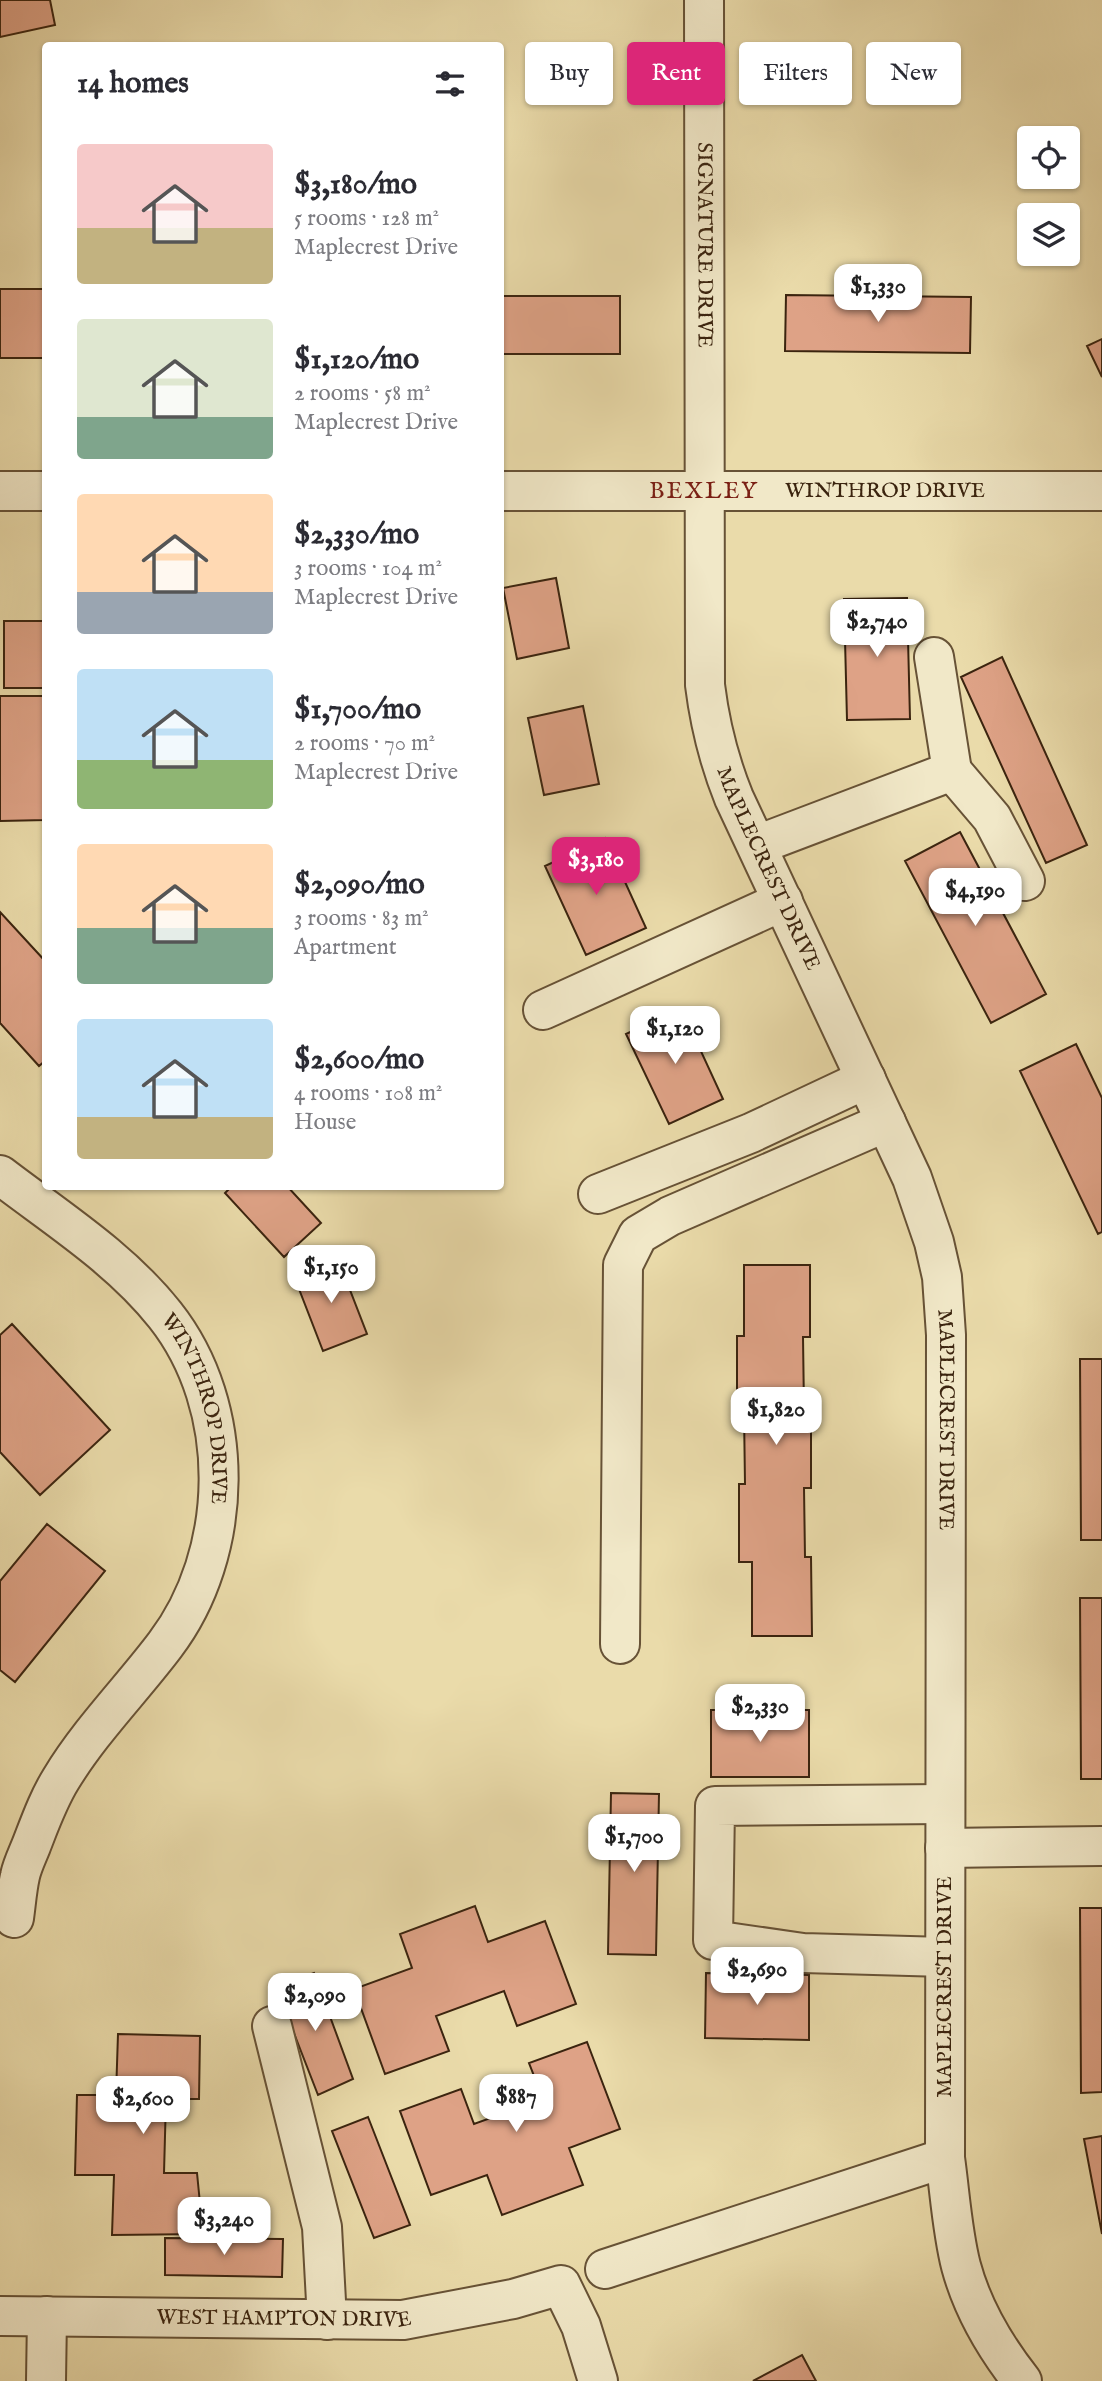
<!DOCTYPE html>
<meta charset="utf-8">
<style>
:root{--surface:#fff;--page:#f7f7f7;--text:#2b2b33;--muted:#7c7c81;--accent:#db2777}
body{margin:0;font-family:"IM FELL English",serif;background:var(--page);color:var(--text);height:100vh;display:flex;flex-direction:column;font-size:26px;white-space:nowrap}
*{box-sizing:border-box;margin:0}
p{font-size:23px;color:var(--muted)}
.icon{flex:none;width:38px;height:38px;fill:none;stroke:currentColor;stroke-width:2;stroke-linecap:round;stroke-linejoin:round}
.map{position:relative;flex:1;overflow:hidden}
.drawer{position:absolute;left:42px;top:42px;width:462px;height:1148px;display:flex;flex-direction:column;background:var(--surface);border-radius:7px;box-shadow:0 2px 5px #0004}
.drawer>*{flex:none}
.hud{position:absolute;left:525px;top:42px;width:471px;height:63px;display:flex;gap:14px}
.controls{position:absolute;left:1017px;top:126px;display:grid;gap:14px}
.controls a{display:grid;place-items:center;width:63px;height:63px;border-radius:7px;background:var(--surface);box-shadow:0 2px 5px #0004;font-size:35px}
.price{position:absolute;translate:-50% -60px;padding:0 16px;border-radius:14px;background:#fff;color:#222;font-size:23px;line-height:46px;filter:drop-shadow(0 2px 4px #0008)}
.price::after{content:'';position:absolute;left:50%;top:42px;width:21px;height:16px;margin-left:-10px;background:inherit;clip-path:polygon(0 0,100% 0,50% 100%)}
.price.current{background:var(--accent);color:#fff}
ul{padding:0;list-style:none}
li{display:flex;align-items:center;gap:21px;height:175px;padding:0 35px}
li span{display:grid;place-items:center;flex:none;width:196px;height:140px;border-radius:7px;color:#555}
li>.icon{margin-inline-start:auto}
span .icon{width:84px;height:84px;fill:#fffc;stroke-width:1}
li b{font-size:30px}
h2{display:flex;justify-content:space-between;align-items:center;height:84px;padding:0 35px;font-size:30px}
.pill{padding:0 24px;border-radius:7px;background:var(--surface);box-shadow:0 2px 5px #0004;font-size:24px;line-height:63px}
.pill.current{background:var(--accent);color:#fff}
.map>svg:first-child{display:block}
</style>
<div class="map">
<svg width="1102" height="2381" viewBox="0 0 1102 2381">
<rect width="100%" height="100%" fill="#eadbaa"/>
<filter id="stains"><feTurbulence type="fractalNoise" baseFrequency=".00286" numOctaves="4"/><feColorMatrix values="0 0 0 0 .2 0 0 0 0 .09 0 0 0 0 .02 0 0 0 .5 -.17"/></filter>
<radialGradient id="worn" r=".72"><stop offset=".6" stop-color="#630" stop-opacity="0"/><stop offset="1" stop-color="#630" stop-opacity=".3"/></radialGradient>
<path fill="#dea286" stroke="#3b240f" stroke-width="2" d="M0,0h50l5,25 -55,12z
M0,289h46v69h-46z
M786,295l185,2 -1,56 -185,-2z
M500,296h120v58h-120z
M1102,339v38l-15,-31z
M556,578l13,70 -52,11 -14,-71z
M907,598l3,121 -63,1 -3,-121z
M4,621h42v67h-42z
M1002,657l85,188 -41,18 -85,-186z
M0,696h46v124l-46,1z
M583,706l16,78 -55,11 -16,-77z
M960,832l86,162 -55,29 -86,-162z
M605,838l41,90 -60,27 -41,-89z
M0,912l46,50v98l-7,6 -39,-43z
M681,1008l42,91 -54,25 -43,-90z
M1076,1044l26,54v134l-4,2 -78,-163z
M232,1186h55l34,37 -37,34 -59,-64z
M338,1259l29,75 -44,17 -29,-75z
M744,1265h66v72h-7l1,72h7v79h-7l1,69h6l1,79h-60v-74h-13v-78h6l-1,-72h-7v-76h7z
M12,1324l98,106 -70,65 -40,-43v-117z
M1080,1359h22v181h-21z
M47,1524l58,47 -90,111 -15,-12v-89z
M1080,1598h22v181h-21z
M711,1710h98v67h-98z
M611,1793l48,1 -3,161 -48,-1z
M475,1906l13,36 57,-21 31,83 -59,22 -13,-35 -68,25 13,35 -64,23 -31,-85 58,-21 -12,-34z
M1080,1908h22v184l-21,1z
M314,1973l39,106 -35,16 -42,-108z
M706,1973l103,2v65l-104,-2z
M118,2034l82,2 -1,63h-33l-2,74h33l6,61 -91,1 2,-60h-39l2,-80h39z
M587,2042l33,87 -51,19 14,37 -81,30 -15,-40 -56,20 -31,-84 61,-22 13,35 69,-25 -14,-36z
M368,2117l42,108 -36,13 -42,-107z
M1102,2136v98l-18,-95z
M165,2238l118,1 -1,38 -117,-2z
M802,2355l14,26h-63z"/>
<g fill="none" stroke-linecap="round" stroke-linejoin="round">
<defs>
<g id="minor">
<path id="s1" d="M704,0l1,685c5,40 14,76 29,113l178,380 22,64 8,35 4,58 -1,823c5,35 7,73 16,108 11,41 35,82 61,115"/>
<path d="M0,491h46"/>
<path id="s2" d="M500,491h602"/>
<path d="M952,771l40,47 33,63"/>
<path d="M757,845l195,-74 -18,-114"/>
<path d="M543,1010l240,-109"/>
<path id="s3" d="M0,1175c56,43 120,83 165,140 73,92 70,238 0,330 -34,45 -75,86 -104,134 -13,21 -21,44 -30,67 -4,10 -9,20 -11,30 -3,13 -4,28 -6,42"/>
<path d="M598,1194l153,-61 115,-54"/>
<path d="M620,1644l3,-379 15,-30 32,-19 216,-94"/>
<path d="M945,1804l-230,2 -2,134 90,13 142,4"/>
<path d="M945,1848l157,-2"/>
<path d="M272,2026l50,201 5,93"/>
<path d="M605,2269l340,-111"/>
<path id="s4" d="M0,2316l403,4 110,-21 48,-14 20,41 17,55"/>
<path d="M46,2381l1,-65"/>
</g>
</defs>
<use href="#minor" stroke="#675236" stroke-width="42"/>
<use href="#minor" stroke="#f1e8c8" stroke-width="38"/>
</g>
<g text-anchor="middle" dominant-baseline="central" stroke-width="5" stroke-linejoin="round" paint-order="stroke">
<g font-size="21" fill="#3b240f" stroke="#f1e8c8">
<text stroke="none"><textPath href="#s1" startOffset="245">SIGNATURE DRIVE</textPath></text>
<text stroke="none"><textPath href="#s2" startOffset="385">WINTHROP DRIVE</textPath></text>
<text stroke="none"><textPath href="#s1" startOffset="880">MAPLECREST DRIVE</textPath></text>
<text stroke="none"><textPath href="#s3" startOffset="318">WINTHROP DRIVE</textPath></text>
<text stroke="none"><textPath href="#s1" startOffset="1468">MAPLECREST DRIVE</textPath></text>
<text transform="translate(945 1987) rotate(-90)">MAPLECREST DRIVE</text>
<text stroke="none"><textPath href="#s4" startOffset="284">WEST HAMPTON DRIVE</textPath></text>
</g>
<g font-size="23" letter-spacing="2" fill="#7a1f14" stroke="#f1e8c8">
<text x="704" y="491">BEXLEY</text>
</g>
</g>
<rect width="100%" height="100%" filter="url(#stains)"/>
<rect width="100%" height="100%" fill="url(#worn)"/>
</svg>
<div class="controls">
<a><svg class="icon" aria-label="locate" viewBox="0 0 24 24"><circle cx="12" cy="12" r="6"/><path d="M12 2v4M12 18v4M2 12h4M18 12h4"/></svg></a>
<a><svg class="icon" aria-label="layers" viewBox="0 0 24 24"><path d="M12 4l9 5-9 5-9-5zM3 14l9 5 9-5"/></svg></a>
</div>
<b class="price" style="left:878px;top:324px">$1,330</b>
<b class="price" style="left:877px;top:659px">$2,740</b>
<b class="price current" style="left:596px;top:897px">$3,180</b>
<b class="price" style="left:975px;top:928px">$4,190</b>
<b class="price" style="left:675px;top:1066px">$1,120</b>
<b class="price" style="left:331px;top:1305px">$1,150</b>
<b class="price" style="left:776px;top:1447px">$1,820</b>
<b class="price" style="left:760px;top:1744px">$2,330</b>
<b class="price" style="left:634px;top:1874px">$1,700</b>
<b class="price" style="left:757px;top:2007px">$2,690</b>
<b class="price" style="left:315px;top:2033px">$2,090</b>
<b class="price" style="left:516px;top:2134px">$887</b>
<b class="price" style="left:143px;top:2136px">$2,600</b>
<b class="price" style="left:224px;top:2257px">$3,240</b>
<div class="hud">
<a class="pill">Buy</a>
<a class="pill current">Rent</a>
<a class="pill">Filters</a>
<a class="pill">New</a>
</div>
<section class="drawer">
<h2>14 homes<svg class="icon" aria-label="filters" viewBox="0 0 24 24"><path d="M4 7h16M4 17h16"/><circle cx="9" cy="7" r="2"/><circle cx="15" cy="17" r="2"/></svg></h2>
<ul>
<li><span style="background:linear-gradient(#f6c9c9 60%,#c2b280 0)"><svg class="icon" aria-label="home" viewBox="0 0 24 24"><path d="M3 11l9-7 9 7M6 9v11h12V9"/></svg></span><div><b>$3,180/mo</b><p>5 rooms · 128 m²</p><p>Maplecrest Drive</p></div></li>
<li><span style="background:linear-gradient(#dfe7d0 70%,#7fa58c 0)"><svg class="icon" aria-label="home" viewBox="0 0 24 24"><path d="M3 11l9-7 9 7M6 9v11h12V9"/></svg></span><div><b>$1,120/mo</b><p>2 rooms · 58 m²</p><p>Maplecrest Drive</p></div></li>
<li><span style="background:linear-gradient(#ffd9b3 70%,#9aa5b1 0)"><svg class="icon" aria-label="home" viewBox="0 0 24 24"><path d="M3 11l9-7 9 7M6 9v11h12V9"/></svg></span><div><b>$2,330/mo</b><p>3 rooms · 104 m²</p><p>Maplecrest Drive</p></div></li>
<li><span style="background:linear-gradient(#bfe0f5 65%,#8fb573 0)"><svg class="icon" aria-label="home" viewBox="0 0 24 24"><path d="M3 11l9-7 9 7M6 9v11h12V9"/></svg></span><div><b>$1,700/mo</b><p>2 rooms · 70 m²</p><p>Maplecrest Drive</p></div></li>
<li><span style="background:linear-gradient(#ffd9b3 60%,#7fa58c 0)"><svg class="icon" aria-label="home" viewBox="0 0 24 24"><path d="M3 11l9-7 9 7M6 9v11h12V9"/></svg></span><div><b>$2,090/mo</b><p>3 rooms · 83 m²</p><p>Apartment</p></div></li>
<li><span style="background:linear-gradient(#bfe0f5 70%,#c2b280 0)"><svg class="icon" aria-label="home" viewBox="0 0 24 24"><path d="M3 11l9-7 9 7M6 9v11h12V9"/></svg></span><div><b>$2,600/mo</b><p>4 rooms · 108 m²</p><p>House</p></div></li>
</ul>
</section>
</div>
